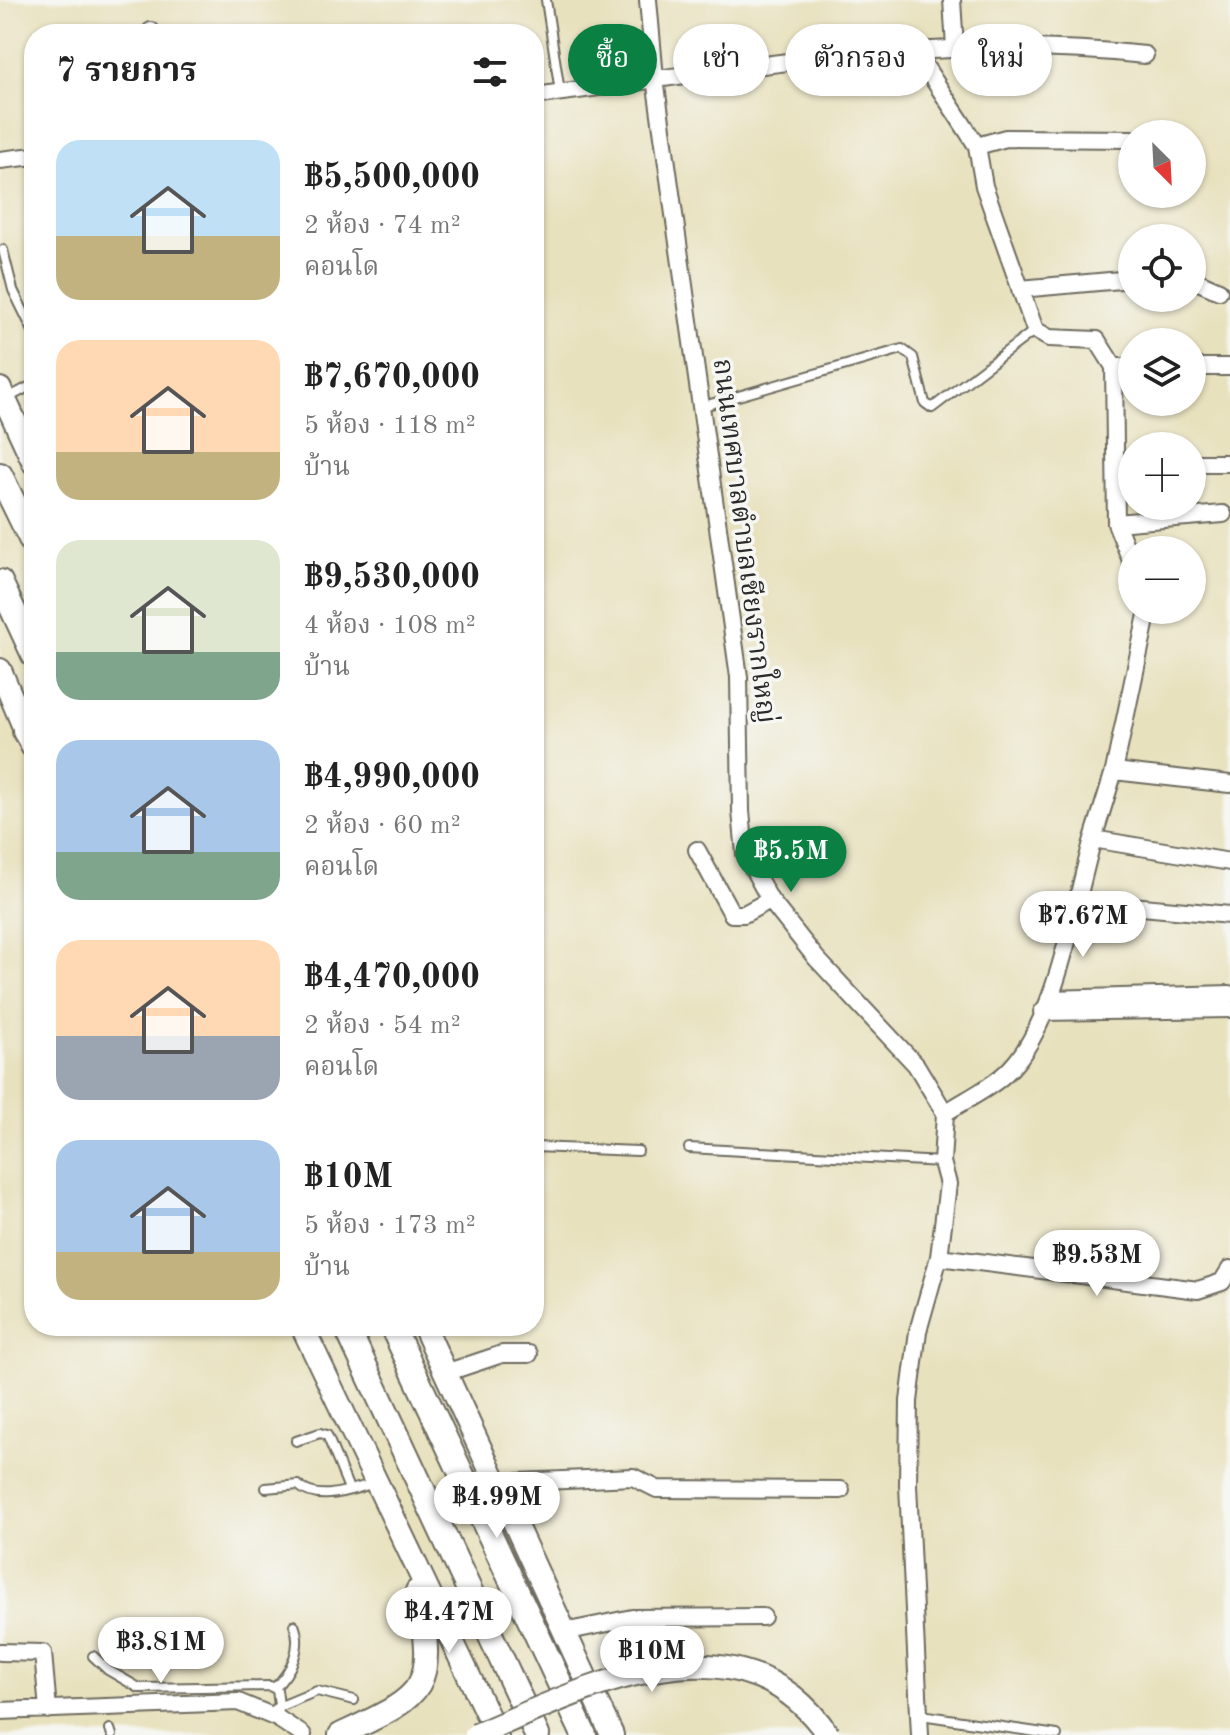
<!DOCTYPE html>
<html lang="th">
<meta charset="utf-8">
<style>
:root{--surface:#fff;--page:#f2f2f2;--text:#222;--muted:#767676;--accent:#0b8043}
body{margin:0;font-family:"Old Standard TT","Noto Serif Thai",serif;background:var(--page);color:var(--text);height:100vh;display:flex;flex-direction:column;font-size:30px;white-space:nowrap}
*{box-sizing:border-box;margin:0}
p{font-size:26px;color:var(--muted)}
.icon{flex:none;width:44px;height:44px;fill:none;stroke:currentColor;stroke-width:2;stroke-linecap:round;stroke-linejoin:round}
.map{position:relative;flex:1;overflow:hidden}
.drawer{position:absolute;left:24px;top:24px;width:520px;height:1312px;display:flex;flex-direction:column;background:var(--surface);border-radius:32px;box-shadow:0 2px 6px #0004}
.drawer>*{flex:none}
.hud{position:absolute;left:568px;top:24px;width:542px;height:72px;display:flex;gap:16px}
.needle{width:52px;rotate:156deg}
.tools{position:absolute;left:1118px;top:120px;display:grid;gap:16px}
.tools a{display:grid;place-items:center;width:88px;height:88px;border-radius:50%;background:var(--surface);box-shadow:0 2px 6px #0004;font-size:40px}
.price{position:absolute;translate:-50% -68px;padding:0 18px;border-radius:28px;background:#fff;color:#222;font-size:26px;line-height:52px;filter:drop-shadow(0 2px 4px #0008)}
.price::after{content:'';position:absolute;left:50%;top:48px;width:24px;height:18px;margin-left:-12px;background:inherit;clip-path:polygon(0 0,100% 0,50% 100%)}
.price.on{background:var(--accent);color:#fff}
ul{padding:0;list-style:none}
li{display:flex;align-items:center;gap:24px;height:200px;padding:0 32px}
li span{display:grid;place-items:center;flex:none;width:224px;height:160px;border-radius:24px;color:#555}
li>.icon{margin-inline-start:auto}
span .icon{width:96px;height:96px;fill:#fffc;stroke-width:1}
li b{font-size:34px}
h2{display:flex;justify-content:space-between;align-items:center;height:96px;padding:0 32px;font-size:34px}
.chip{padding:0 28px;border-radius:36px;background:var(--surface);box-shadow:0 2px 6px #0004;font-size:28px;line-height:72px}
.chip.on{background:var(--accent);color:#fff}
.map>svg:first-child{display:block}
</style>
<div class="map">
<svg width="1230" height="1735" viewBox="0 0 1230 1735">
<rect width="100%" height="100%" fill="#f6f6f2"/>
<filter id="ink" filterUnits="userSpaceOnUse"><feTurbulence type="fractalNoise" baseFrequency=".0125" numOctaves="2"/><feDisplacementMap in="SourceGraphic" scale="16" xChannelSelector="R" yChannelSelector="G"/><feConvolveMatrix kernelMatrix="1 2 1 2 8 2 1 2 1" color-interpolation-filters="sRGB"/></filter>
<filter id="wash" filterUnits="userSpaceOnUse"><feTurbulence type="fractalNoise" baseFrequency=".006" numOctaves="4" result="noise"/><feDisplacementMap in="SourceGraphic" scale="32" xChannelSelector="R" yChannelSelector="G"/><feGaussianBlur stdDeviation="1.8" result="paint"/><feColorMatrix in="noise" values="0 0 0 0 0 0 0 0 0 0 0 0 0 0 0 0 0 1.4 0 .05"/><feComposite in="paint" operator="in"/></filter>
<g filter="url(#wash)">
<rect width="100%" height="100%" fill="#e8e1bd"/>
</g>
<g filter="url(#ink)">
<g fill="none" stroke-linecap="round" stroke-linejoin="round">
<defs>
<path id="service" d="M546,0l14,92
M33,214l1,2
M3,250l10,40 21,43
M6,399l28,-15
M700,407l202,-58 11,8 12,46 7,5 103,-78
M534,1147l104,4
M689,1148l253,14
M296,1441l24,-8 7,2 22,54
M266,1488l32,-3c20,19 54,4 77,-2
M93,1656l15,14 31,18 131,-2 7,4 2,15
M274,1688c17,-15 29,-41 20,-63
M276,1708l41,-17 37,9
M921,1715l136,20
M110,1729l2,6"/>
<path id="minor" d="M648,0l7,79 84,598 2,134 4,43 25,46 46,58 100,107 29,48 -3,49 6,22 -9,73 -21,74 -9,70 -1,84 12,250
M952,0l3,48
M151,31l1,3
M915,51l62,95 7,40 51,144 14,8 48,2 17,27 2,156 16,40
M534,96c200,-27 410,-64 611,-41
M977,146l29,-8 126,1
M0,160l34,-4
M1192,279l27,12
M1020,289l112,-10
M1114,367h18
M1192,367h38
M1192,463h38
M1116,523l107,-9
M1114,771l116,13
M1093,839l21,-68 34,-161
M697,850l35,64h12l26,-14
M1076,901l154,14
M1049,999l181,-5
M1042,1012l188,-3
M945,1113c22,-14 48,-26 66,-45 46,-49 63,-163 82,-229l137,23
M939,1257l259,33 24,-8 8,-13
M445,1373l57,-19h27
M496,1483l137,-6 24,12 184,1
M564,1632l68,-14 131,-1
M0,1652l43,1 5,57
M0,1711l238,-9 39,16 26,17"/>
<path id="secondary" d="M0,389l34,74
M0,670l32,76
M302,1326l195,409
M424,1326l188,409
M340,1735c84,-40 99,-44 77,-144"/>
<path id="primary" d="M0,475l34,70
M0,582l34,73
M25,731l9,15
M346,1326l191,409
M392,1326l192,409"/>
</defs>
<use href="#service" stroke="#6d6b5e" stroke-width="12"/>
<use href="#minor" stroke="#6d6b5e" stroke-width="20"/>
<use href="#secondary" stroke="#6d6b5e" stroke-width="26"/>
<use href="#primary" stroke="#6d6b5e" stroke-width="28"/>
<use href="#service" stroke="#fff" stroke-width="8"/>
<use href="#minor" stroke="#fff" stroke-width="16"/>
<use href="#secondary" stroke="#fff" stroke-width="22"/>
<use href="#primary" stroke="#fff" stroke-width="24"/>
<defs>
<path id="secondary-bridge" d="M476,1735c111,-47 264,-129 352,0"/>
</defs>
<use href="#secondary-bridge" stroke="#6d6b5e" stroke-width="26" stroke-linecap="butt"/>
<use href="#secondary-bridge" stroke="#fff" stroke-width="22"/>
</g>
</g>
<g text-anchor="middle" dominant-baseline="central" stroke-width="7" stroke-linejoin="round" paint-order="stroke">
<g font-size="28" fill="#2b2b2b" stroke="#f6f6f2">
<text transform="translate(743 541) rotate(83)">ถนนเทศบาลตำบลเชียงรากใหญ่</text>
</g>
</g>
</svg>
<div class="tools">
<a><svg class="needle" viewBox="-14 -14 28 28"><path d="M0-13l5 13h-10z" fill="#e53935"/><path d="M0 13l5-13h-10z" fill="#767676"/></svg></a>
<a><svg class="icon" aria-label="locate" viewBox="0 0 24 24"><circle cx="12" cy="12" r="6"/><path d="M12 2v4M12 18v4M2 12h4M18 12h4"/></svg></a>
<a><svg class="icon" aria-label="layers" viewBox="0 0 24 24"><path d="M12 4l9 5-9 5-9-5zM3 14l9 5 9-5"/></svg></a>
<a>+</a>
<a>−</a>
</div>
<b class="price on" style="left:791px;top:894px">฿5.5M</b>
<b class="price" style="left:1083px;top:959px">฿7.67M</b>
<b class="price" style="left:1097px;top:1298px">฿9.53M</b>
<b class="price" style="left:497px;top:1540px">฿4.99M</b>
<b class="price" style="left:449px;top:1655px">฿4.47M</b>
<b class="price" style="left:161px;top:1685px">฿3.81M</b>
<b class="price" style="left:652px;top:1694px">฿10M</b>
<div class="hud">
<a class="chip on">ซื้อ</a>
<a class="chip">เช่า</a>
<a class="chip">ตัวกรอง</a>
<a class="chip">ใหม่</a>
</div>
<section class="drawer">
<h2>7 รายการ<svg class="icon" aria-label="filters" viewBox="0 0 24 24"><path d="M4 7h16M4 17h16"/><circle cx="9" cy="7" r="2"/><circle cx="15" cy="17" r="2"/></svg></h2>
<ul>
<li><span style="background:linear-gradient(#bfe0f5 60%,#c2b280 0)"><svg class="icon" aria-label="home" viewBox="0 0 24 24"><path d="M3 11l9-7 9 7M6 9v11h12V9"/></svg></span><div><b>฿5,500,000</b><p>2 ห้อง · 74 m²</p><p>คอนโด</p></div></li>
<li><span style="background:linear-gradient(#ffd9b3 70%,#c2b280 0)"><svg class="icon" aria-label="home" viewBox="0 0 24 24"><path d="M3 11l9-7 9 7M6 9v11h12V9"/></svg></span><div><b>฿7,670,000</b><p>5 ห้อง · 118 m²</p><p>บ้าน</p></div></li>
<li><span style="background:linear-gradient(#dfe7d0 70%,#7fa58c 0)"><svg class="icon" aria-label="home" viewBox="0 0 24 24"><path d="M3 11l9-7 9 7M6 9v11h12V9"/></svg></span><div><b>฿9,530,000</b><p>4 ห้อง · 108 m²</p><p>บ้าน</p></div></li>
<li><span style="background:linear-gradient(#a9c7e8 70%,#7fa58c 0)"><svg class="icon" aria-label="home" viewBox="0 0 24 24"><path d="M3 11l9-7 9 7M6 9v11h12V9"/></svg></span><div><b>฿4,990,000</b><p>2 ห้อง · 60 m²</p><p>คอนโด</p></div></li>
<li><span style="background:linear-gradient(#ffd9b3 60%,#9aa5b1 0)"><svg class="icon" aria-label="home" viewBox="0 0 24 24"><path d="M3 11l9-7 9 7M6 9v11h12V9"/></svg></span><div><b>฿4,470,000</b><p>2 ห้อง · 54 m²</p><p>คอนโด</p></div></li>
<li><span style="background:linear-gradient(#a9c7e8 70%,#c2b280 0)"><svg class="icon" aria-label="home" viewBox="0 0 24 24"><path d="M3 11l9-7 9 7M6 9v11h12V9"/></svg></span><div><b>฿10M</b><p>5 ห้อง · 173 m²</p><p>บ้าน</p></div></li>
</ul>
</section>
</div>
